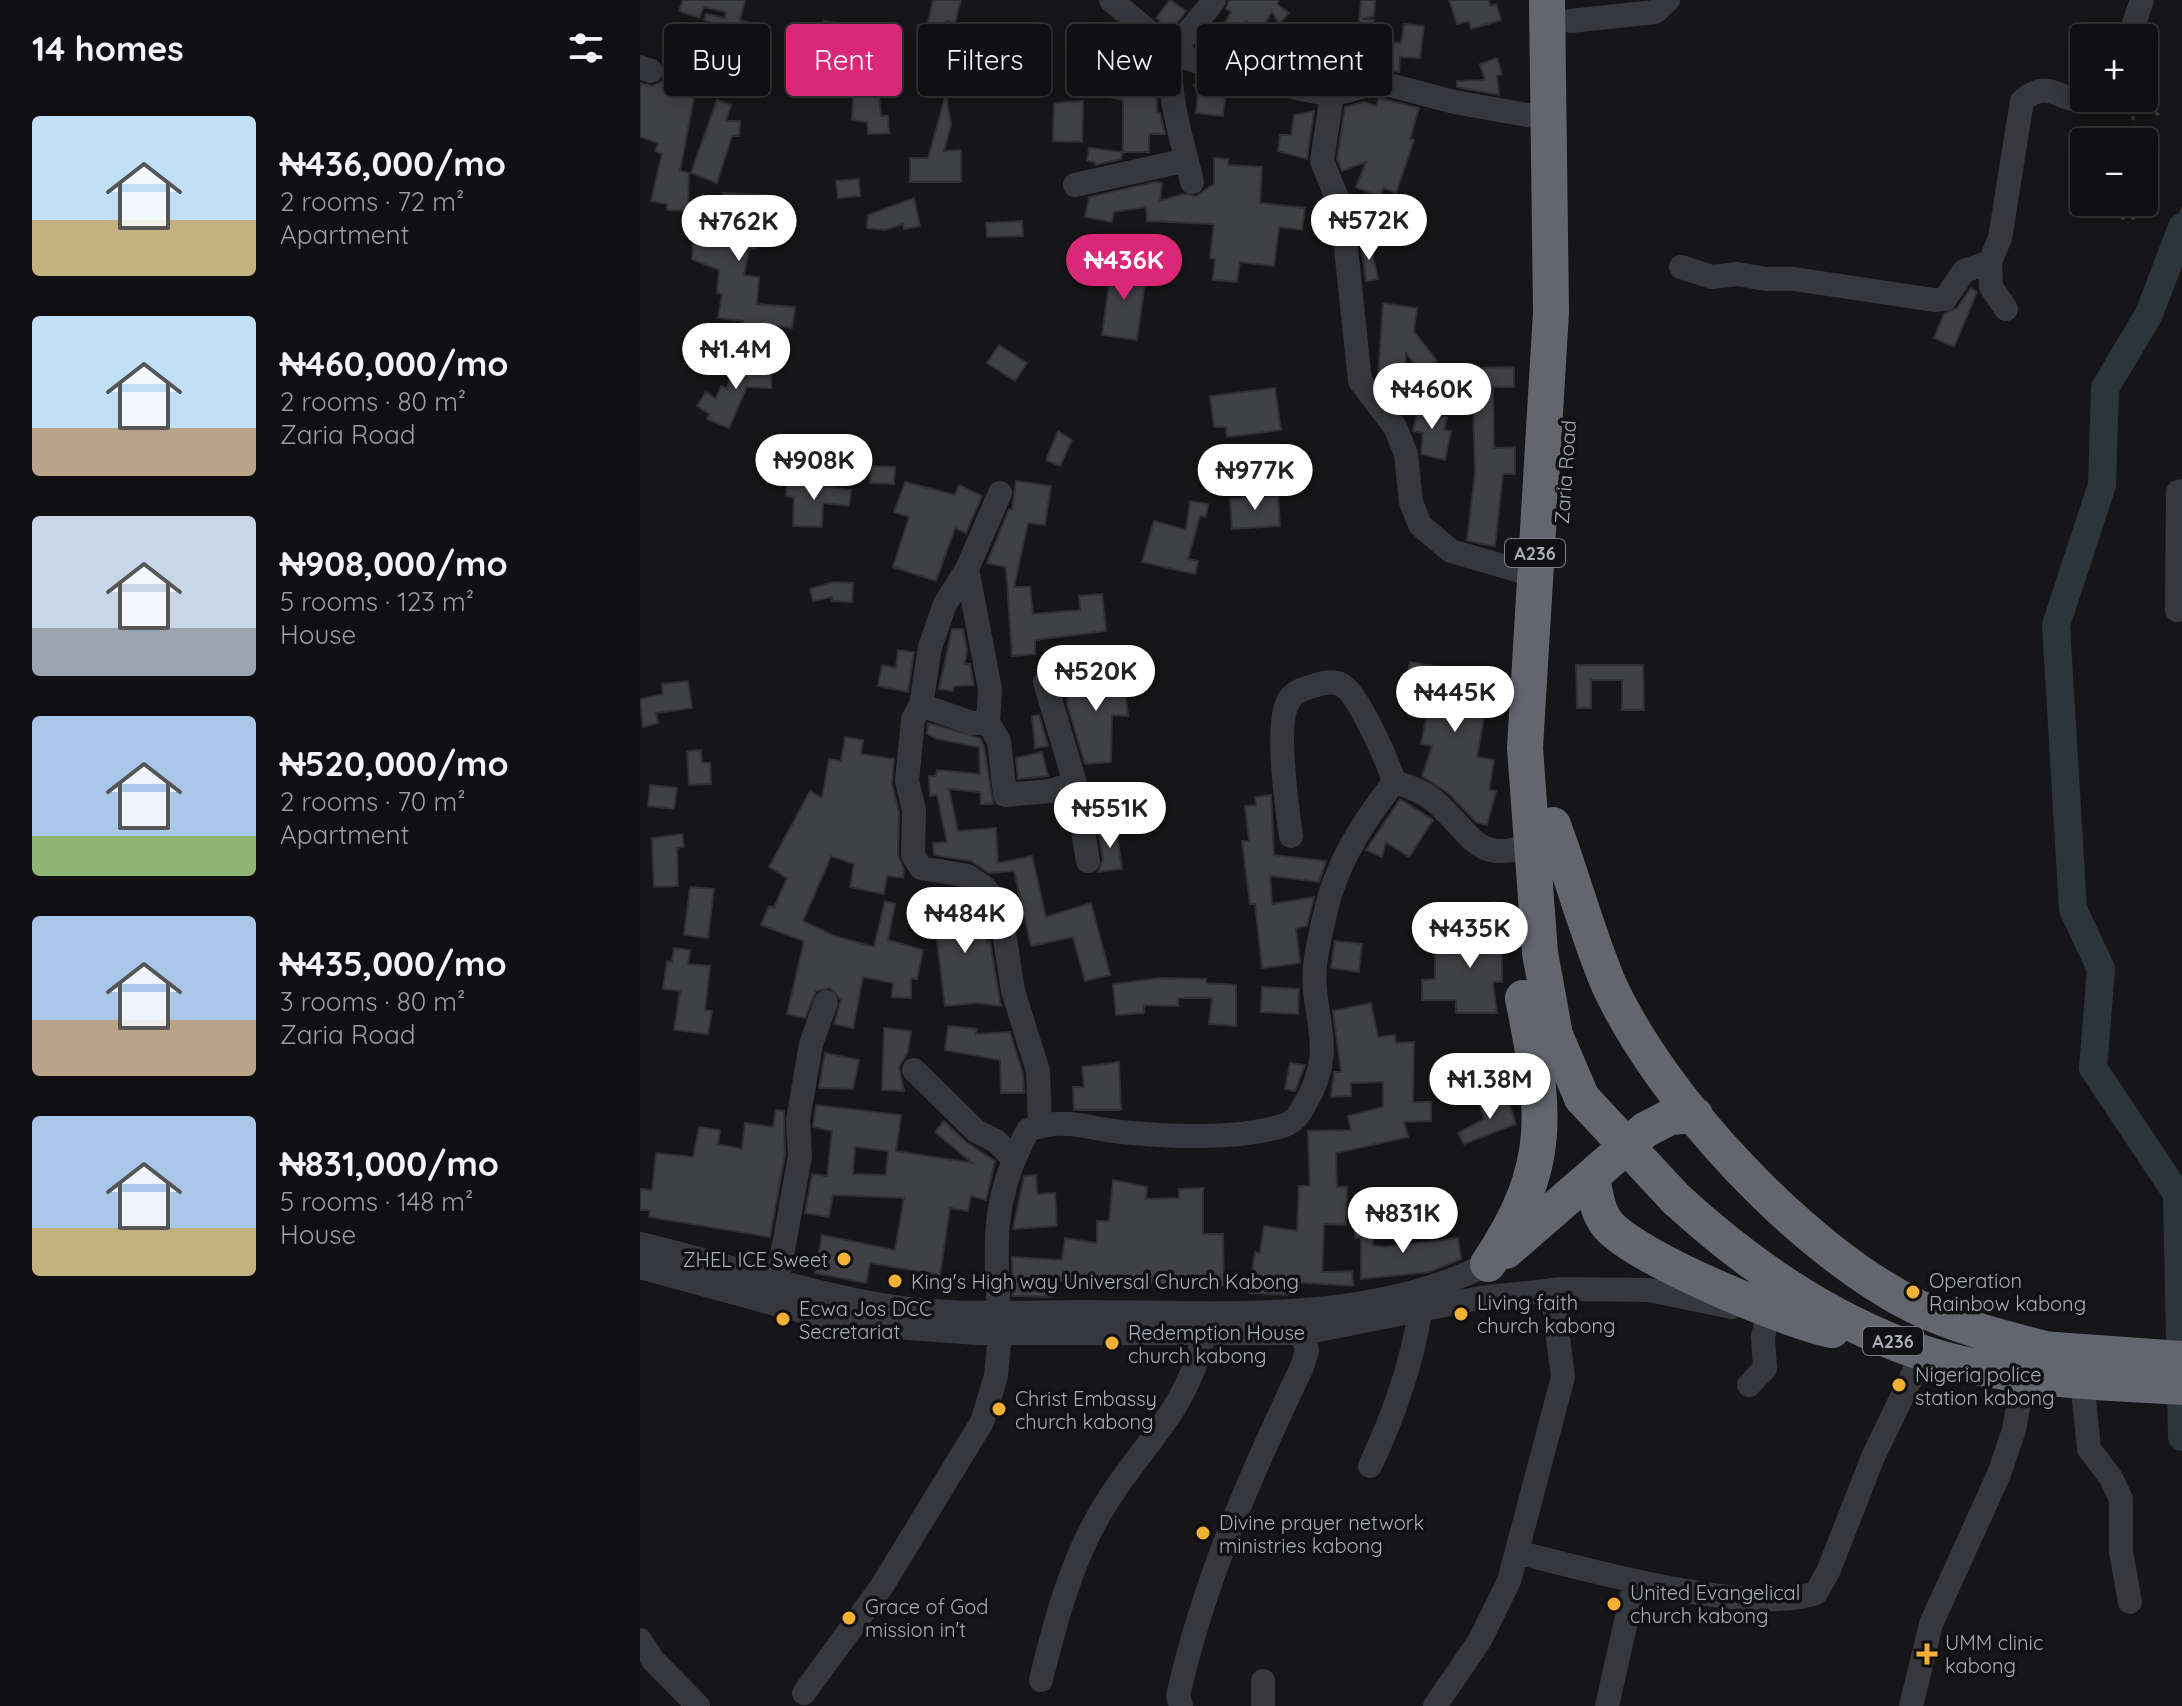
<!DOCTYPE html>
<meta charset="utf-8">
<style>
:root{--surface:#101012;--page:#1e1e20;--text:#f1f3f6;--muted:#9c9d9f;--line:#303032;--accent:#db2777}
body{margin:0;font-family:Quicksand,sans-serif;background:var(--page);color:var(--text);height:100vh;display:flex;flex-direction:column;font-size:30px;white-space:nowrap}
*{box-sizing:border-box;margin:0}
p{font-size:26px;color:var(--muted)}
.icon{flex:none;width:44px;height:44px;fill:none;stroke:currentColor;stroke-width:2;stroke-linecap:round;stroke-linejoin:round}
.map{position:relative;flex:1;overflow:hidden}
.drawer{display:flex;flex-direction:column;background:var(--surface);width:640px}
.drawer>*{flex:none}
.guide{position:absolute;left:24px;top:24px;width:760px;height:72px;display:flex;gap:16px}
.buttons{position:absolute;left:1430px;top:24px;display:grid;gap:16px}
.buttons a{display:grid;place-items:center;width:88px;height:88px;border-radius:8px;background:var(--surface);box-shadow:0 4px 20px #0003,0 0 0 2px var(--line);font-size:40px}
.price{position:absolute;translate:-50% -68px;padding:0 18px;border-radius:28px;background:#fff;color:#222;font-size:26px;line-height:52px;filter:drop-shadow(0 2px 4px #0008)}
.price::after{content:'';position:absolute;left:50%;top:48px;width:24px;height:18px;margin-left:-12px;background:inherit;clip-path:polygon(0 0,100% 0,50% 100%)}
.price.on{background:var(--accent);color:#fff}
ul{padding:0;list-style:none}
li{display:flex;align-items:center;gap:24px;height:200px;padding:0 32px}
li span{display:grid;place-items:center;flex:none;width:224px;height:160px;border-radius:8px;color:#555}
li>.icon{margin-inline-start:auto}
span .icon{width:96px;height:96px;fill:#fffc;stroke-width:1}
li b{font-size:34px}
h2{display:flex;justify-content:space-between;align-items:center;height:96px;padding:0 32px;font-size:34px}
.chip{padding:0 28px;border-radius:8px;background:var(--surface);box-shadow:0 4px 20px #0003,0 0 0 2px var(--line);font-size:28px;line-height:72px}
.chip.on{background:var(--accent);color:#fff}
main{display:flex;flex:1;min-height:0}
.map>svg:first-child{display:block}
</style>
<main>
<section class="drawer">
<h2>14 homes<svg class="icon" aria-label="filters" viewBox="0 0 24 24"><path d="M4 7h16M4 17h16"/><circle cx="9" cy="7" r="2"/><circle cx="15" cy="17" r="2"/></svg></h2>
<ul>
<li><span style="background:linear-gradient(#bfe0f5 65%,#c2b280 0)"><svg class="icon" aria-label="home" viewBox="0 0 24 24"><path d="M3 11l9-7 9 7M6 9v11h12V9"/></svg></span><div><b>₦436,000/mo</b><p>2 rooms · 72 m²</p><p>Apartment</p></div></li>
<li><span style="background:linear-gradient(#bfe0f5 70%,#b9a48a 0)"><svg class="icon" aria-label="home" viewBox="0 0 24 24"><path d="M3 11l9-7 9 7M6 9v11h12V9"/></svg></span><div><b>₦460,000/mo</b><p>2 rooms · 80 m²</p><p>Zaria Road</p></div></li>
<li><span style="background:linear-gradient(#c9d6e8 70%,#9aa5b1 0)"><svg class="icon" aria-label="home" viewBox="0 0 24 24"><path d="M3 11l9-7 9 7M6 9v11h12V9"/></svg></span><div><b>₦908,000/mo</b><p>5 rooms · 123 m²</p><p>House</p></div></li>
<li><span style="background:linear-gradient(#a9c7e8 75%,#8fb573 0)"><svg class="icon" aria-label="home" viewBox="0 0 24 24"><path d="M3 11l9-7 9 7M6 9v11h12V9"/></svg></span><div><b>₦520,000/mo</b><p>2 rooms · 70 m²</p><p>Apartment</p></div></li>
<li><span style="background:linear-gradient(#a9c7e8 65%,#b9a48a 0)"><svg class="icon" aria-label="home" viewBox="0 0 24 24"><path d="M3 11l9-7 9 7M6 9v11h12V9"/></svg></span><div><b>₦435,000/mo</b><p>3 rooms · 80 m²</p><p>Zaria Road</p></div></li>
<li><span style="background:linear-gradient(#a9c7e8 70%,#c2b280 0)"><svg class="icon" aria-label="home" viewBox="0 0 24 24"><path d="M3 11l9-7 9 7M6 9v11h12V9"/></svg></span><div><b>₦831,000/mo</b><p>5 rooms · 148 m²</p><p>House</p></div></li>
</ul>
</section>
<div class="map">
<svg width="1542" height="1706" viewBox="0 0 1542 1706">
<rect width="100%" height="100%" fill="#161618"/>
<path fill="#2c353c" d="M1542,206v48l-10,6c8,34 -5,45 -26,70l-6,-2c0,-19 9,-24 16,-41 6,-13 8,-24 13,-35l-2,-4z"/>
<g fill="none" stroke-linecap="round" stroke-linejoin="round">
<path stroke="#2c353c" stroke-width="28" d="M1542,227l-33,87 -44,74 -3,97 -46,140 17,284 28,60 -8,99 84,126 5,243"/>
</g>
<path fill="#404145" stroke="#303034" stroke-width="2" fill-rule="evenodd" d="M43,0h62l-5,20 8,2 -2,14 -42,-16 2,-6 19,4 1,-6 -22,-5 -5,11 -20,-7z
M293,0h28l-6,23 -8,-2 -1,36 -29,-1 1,-31 9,1z
M530,0l16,11 -15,20 -15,-13z
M589,0h50l-2,4 12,9 -10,11 -7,-12 -11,18 -15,-9 -20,35 -17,-6 22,-38 -5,-3z
M721,0h14l-1,16 -12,3 12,1 -4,44 -27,-18 16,-23z
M809,0h40l1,6 6,-2 5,16 -30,9 -2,-8 -12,3z
M184,21l20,3 -3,31 -21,-3z
M764,24l20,2 -4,32 -20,-1 -1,15 -24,-5 10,-25 16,1z
M42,44l62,2 -4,34 -59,-4z
M447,57l25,6 -3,13 47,6 1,31h3l5,21h-16v18h-26v-52l-44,-9z
M857,58l5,16 -5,2 2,19 -42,-8v-6l28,-1 -5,-16z
M237,77l4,39h7l1,17 -21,1 -1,-12 -15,-2 2,-41z
M22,81l33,11 -15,79 9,2 -1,38 -21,-1v-6l-16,-3 11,-47 -7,-3 3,-8 -18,-6v-54l13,3z
M553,85l33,4 -3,27 -27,-3 2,-25z
M306,94l5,31 -7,26 17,-1v32h-51v-24h18z
M739,98l40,10 -9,31 4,1 -18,53 -13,-5 -3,9 -24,-10 10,-25 -24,9 -5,-12 8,-52 19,-5 12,4z
M77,100l14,5 -5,16h14l-1,15h-7l-15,47 -26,-10z
M443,101l-1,41 -29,-1 1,-38z
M674,111l-7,48 -29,-8 2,-16h11l3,-20z
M449,148l33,4 -1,7 -26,6v-3l-8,-1z
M574,158l14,1v6l34,2 -2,36 45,5 -3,22 -23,-3 -5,39 -34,-4 -3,20 -24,-2 2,-21 -5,-1 4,-34 -67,-3 -1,-14 -32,5 -2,10 -27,-5 4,-20 66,-15 7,1 -2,18 23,-7 13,2 18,-12z
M219,179l1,17 -22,2 -2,-17z
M83,193l44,2 -12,54h-6l-5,26 15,2 -2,27 38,3 -3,21 -22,-3 -1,5 -26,-2v-7l-25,-3 4,-24 -5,-1 2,-23 -27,-11 2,-32 25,3z
M274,198l6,28 -16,3 -1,-5 -18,6 -18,-2 1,-13z
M382,221l1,15 -36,1 -1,-14z
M730,241l8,38 -12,2 -5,-38z
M472,263l35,5 -10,72 -35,-5z
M1331,288l6,4 -23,55 -20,-9 10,-24 13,-6z
M743,303l34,5 -3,23 23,30 -16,12 -15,-20 -2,33 -7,5 -11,-1 -8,-10z
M359,345l28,18 -12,18 -28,-18z
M94,363h38l-1,25 -24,-1 -18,41 -22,-9 2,-5 -12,-8 9,-14 10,7 5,-13 6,3z
M874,367v20h-21l1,61 21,-1v27h-12l-8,72 -14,-2 -14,-4 8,-66 -3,-106z
M635,388l6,42 -54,7 -1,-10h-12l-4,-31z
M780,400l17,4 -2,11 12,2 -3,13 7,1 -6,29 -24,-6 2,-21 -10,-2z
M418,431l14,9 -12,26 -14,-6z
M231,466l24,1 -1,17 -24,-1z
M147,481l64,9 -2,16 -26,-3 -1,24 -29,-1 1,-29 -8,-1z
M376,481l35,5 -6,39 -17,-2 -14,64h16l3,27 47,-4 -1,-14 23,-2 4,37 -71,9v14l-23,2 -6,-89 -19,-4 22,-54 3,1z
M265,482l50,13 4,-10 23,11 -16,37 -11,-5 -19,53 -43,-14 16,-50 -15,-5z
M638,496l2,30 -48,3 -2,-30z
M550,501l18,3 -2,13 -6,-1 -12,43 10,2 -3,13 -53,-12 12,-41 32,9z
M193,582l20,1 -1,19 -20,-1v-4l-19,4 -3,-12z
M312,629h11l4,21 -2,14h5l4,21 -20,1 -1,5 -14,-2z
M258,650l16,2 -6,40 -30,-6 4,-21 14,3z
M770,662l81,14 -14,81 17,3 -5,30 7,1 -9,34 -11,-3 -28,-29 -26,-17 10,-30 -11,-2 8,-41 -26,-5z
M936,665h67l1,45h-22v-30h-31v28h-14z
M429,675l55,1 4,40 -16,-1 -1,47 -26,2 -18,-60z
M48,681l4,27 -36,5 2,10 -15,4 -3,-28 23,-5 -1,-10z
M399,715l9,31 -13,2 -3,-32z
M288,723l52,15 4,8 9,58h-12l-1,-12 -31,-3 9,42 38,-3 2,35 34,-7 14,61 45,-14 19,72 -25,6 -12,-44 -42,9 -17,-75 -25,2 -18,-12 -37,-6 -1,-12 14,-1 -10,-47 -7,1 -1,-20h7l1,-6 43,4 -1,-27 -42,-8 -10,-5z
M205,737l18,3 -2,14 33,5 -2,25 7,28 -1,43 6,15 -1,8 -16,-2 -3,18 -34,-7 4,-23 -23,-8 -28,65 32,15 39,11 11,-46 10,3 -7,36 35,10 -6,29 -6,-1v20l-19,-1 1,-14 -30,-6 -10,51 -19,-4 7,-24 -11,-12 -14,3 -11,27 -18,-4 17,-73 -43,-16 8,-19 5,2 13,-30 -18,-11 41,-76 12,7 7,-39 12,2z
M61,750l1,13h8l1,21 -22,1 -2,-34z
M402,752l6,24 -30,3 -2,-21z
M10,785l27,3 -3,21 -26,-3z
M512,792v12l-27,1v-12z
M631,795l3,60 52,6 -7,21 -49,-6 2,28 42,-7 -7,29 -11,2 4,35 -38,5 -7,-64h-5l-8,-63h7l-4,-35 11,-1 -1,-8z
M760,799l33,21 -24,37 -23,-15 -4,15 -16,-7z
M476,826l6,43 -24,3 5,-13 -5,-30z
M42,834l2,13 -7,1 1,38 -24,1 -2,-49z
M50,887l24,2 -6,49 -24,-3z
M313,889l14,5 -2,15 21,3 1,30h3l11,64 -25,-3 -31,3 -11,-89 2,-10 13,2z
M855,902l7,35v45h-9l4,31h-41v-13h-34v-20l13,-1v-29l49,-1 -8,-44z
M695,941l27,3 -3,28 -28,-4z
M34,948l16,2 -2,14 22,2 -5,44 7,1 -4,23 -34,-4 6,-39 -17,-2 4,-28 5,1z
M520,978l46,1v4l30,2v41l-27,-2 3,-26h-34v8l-34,-1v8l-28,2 -3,-31z
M622,987l37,2 -1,25 -37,-2z
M731,1003l7,34 17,-2 1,8 18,-1 -1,60h18v19l-27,1 4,15 -72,16 1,34h10l-1,38 -22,-1 -2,48 30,-1 1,15 -63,-4 -1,13 -40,-2 6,-41 5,1 4,-27 33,5 2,-45h11l-2,-55 43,-1 -3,-14 35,-9v-25l-32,1v13l-20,1 3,-25h7l-8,-61z
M308,1026l29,3 -1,5 34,-2 13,42 1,19h-23l-1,-33 -55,-10z
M244,1028l27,3 -3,21 -9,15 5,24 -22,-1z
M185,1053l34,7 -6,29 -34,-1z
M479,1062l2,48h-47l-1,-23h11l-2,-20z
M650,1063l15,2 -10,26 -10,-2z
M867,1097l9,27 -52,20 -6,-11 26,-14 -4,-13z
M176,1105l85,10 -5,36 76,12 -37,-31 9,-11 22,21 29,19 -9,39 -15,-4 -3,15 -18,-3 -10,67 -70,-12 -4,20 -51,-10 7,-38 73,15 9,-52 -71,-3 -4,22 -24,-4 7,-39 15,2 5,-45 -19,-4zM215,1147l33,4 -2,24 -33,-1z
M136,1110l8,1 1,44 -15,82 -121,-20 1,-7h-10v-21l12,1 4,-37 37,4 6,-30 21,3 -2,14 24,5 3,-26 28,4z
M396,1175l1,19 18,-1 2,33 -44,3 11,-53z
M473,1180l34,7 -1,12 33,-1v-9l24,-1v46h20l1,52 -53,-7 -1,6 -39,-2 -1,3 -77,-6 -1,17 -39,-1 -1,-39 50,3 3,-22 32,5v-22h12z
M715,1221h19l-1,24 11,2 74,-9 3,21 -32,13 -68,7v-41h-6z"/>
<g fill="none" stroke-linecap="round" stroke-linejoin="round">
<path stroke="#3d3f44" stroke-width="3" stroke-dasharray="4 6" stroke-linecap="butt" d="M1490,98l6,12 -3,7 3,25
M1496,110l20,3 6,5
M1494,127l24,8
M1504,164v11
M1481,218h13l4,-16"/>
<path stroke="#37383d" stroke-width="24" d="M471,0l63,53 66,24 92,18 47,-13 75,20 96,17
M930,21l85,-9 13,-12
M1489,38l13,-38
M0,67l11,4
M692,95l-10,66 15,37 8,41 15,142 35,46 11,27 5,48 9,23 31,26 83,24
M552,182c-7,-31 -29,-98 -18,-127 7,-19 29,-38 40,-55
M435,185l112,-25
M1041,267l31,10 25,-3 29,5h28l140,21 11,-1 19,-28 26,-9
M1366,309l-15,-22 -1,-25 10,-24 22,-137c30,-26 38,6 67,-3
M360,493l-33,76 -22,35 -15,43 -9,58 -8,14 -6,62 7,29 -1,45 8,13 47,8 17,12 15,18 13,85 25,80 2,55
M327,569l23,120 -2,34
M1537,610l1,-118 4,-1
M281,705l51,18h16l11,18 6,54 46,-4 24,-8 -30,-101
M435,783l13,78
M651,836c-4,-29 -16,-110 -3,-134 4,-10 15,-13 25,-16 9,-3 20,-6 29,-1 17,10 46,77 52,97 17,5 31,10 44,22 35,32 39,60 93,41
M274,1070l62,61 20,10 17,17
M0,1244c79,18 155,46 236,60 69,13 142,8 212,8 132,0 279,13 400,-48
M0,1267l176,48 79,12 82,6h326l177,-35 83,-9 86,1 83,17
M137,1283l23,-127 -2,-36 13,-76 15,-42
M359,1312c-4,-74 -7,-114 29,-182 38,-13 56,-2 94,2 47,5 118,8 163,-7 9,-3 16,-13 20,-21 36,-61 2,-89 11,-147 3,-16 10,-50 15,-65 13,-41 37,-76 63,-110
M1442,1380l7,69 22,29 10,21v53l9,50
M1109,1385l16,-17 -2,-31 5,-22
M730,1466c23,-49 42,-100 50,-155
M877,1552c71,18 234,64 299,41l12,-21 45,-115 50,-104
M0,1640l13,20 45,46
M401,1680c15,-62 33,-129 69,-183 39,-59 78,-90 94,-163
M164,1693l78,-107 100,-164 14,-46 4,-43
M541,1706l-3,-10c26,-116 73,-222 124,-329l5,-16 -4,-18
M623,1706v-25
M795,1706l45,-66 29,-59 54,-204 -11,-87
M967,1706l28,-125
M1271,1706l20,-82 68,-150 15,-44 10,-55"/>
<path stroke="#63666e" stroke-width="36" d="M907,0l4,312 -26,436 15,205 15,82 27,63
M913,825c19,51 35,111 56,160 53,115 192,264 306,321 43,21 91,33 138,45
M952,1179c4,17 5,33 16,46 28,33 179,96 224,105
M1036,1199c72,66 154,123 247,154 82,27 173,29 259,34
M866,1251l139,-121 25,-13 25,-2
M848,1264c67,-100 57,-154 35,-266
M1388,1348l154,11"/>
<path stroke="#63666e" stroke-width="36" d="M942,1098l94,101"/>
</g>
<g fill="#f2b134" stroke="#111113" stroke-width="3">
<circle cx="204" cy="1259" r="8"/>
<circle cx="255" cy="1281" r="8"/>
<circle cx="1273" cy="1292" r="8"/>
<circle cx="821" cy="1314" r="8"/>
<circle cx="143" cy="1319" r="8"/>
<circle cx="472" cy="1343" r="8"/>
<circle cx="1259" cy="1385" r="8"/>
<circle cx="359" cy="1409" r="8"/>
<circle cx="563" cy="1533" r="8"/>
<circle cx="974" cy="1604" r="8"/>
<circle cx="209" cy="1618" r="8"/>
<path d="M1283 1642h8v8h8v8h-8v8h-8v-8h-8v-8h8z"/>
</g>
<g text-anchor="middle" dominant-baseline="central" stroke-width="7" stroke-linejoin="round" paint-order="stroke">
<g fill="#111113" stroke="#7b7e86" stroke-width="2">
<rect x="865" y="539" width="60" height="28" rx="6"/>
<rect x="1223" y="1327" width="60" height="28" rx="6"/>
</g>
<g font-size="18" font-weight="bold" fill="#a8adb8">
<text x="895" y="553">A236</text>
<text x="1253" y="1341">A236</text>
</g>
<g font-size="20" fill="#a8adb8" stroke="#111113">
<text transform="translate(925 472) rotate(-86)">Zaria Road</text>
</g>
<g font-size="20" fill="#a8adb8" stroke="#111113" text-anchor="start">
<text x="188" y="1259" text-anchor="end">ZHEL ICE Sweet</text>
<text x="1289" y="1280">Operation<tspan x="1289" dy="23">Rainbow kabong</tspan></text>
<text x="271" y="1281">King's High way Universal Church Kabong</text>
<text x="837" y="1302">Living faith<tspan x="837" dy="23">church kabong</tspan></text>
<text x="159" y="1308">Ecwa Jos DCC<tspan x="159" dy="23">Secretariat</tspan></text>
<text x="488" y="1332">Redemption House<tspan x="488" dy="23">church kabong</tspan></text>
<text x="1275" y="1374">Nigeria police<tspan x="1275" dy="23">station kabong</tspan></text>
<text x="375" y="1398">Christ Embassy<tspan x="375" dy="23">church kabong</tspan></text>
<text x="579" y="1522">Divine prayer network<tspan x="579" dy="23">ministries kabong</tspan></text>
<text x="990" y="1592">United Evangelical<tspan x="990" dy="23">church kabong</tspan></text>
<text x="225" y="1606">Grace of God<tspan x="225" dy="23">mission in't</tspan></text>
<text x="1305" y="1642">UMM clinic<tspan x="1305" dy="23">kabong</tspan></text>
</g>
</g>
</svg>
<div class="buttons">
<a>+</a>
<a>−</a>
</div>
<b class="price" style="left:729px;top:262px">₦572K</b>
<b class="price" style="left:99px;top:263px">₦762K</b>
<b class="price on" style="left:484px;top:302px">₦436K</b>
<b class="price" style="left:96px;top:391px">₦1.4M</b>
<b class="price" style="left:792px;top:431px">₦460K</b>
<b class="price" style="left:174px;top:502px">₦908K</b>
<b class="price" style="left:615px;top:512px">₦977K</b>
<b class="price" style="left:456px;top:713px">₦520K</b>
<b class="price" style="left:815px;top:734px">₦445K</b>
<b class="price" style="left:470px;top:850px">₦551K</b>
<b class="price" style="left:325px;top:955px">₦484K</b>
<b class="price" style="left:830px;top:970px">₦435K</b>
<b class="price" style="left:850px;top:1121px">₦1.38M</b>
<b class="price" style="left:763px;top:1255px">₦831K</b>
<div class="guide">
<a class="chip">Buy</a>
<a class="chip on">Rent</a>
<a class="chip">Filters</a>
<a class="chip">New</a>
<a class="chip">Apartment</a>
</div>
</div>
</main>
